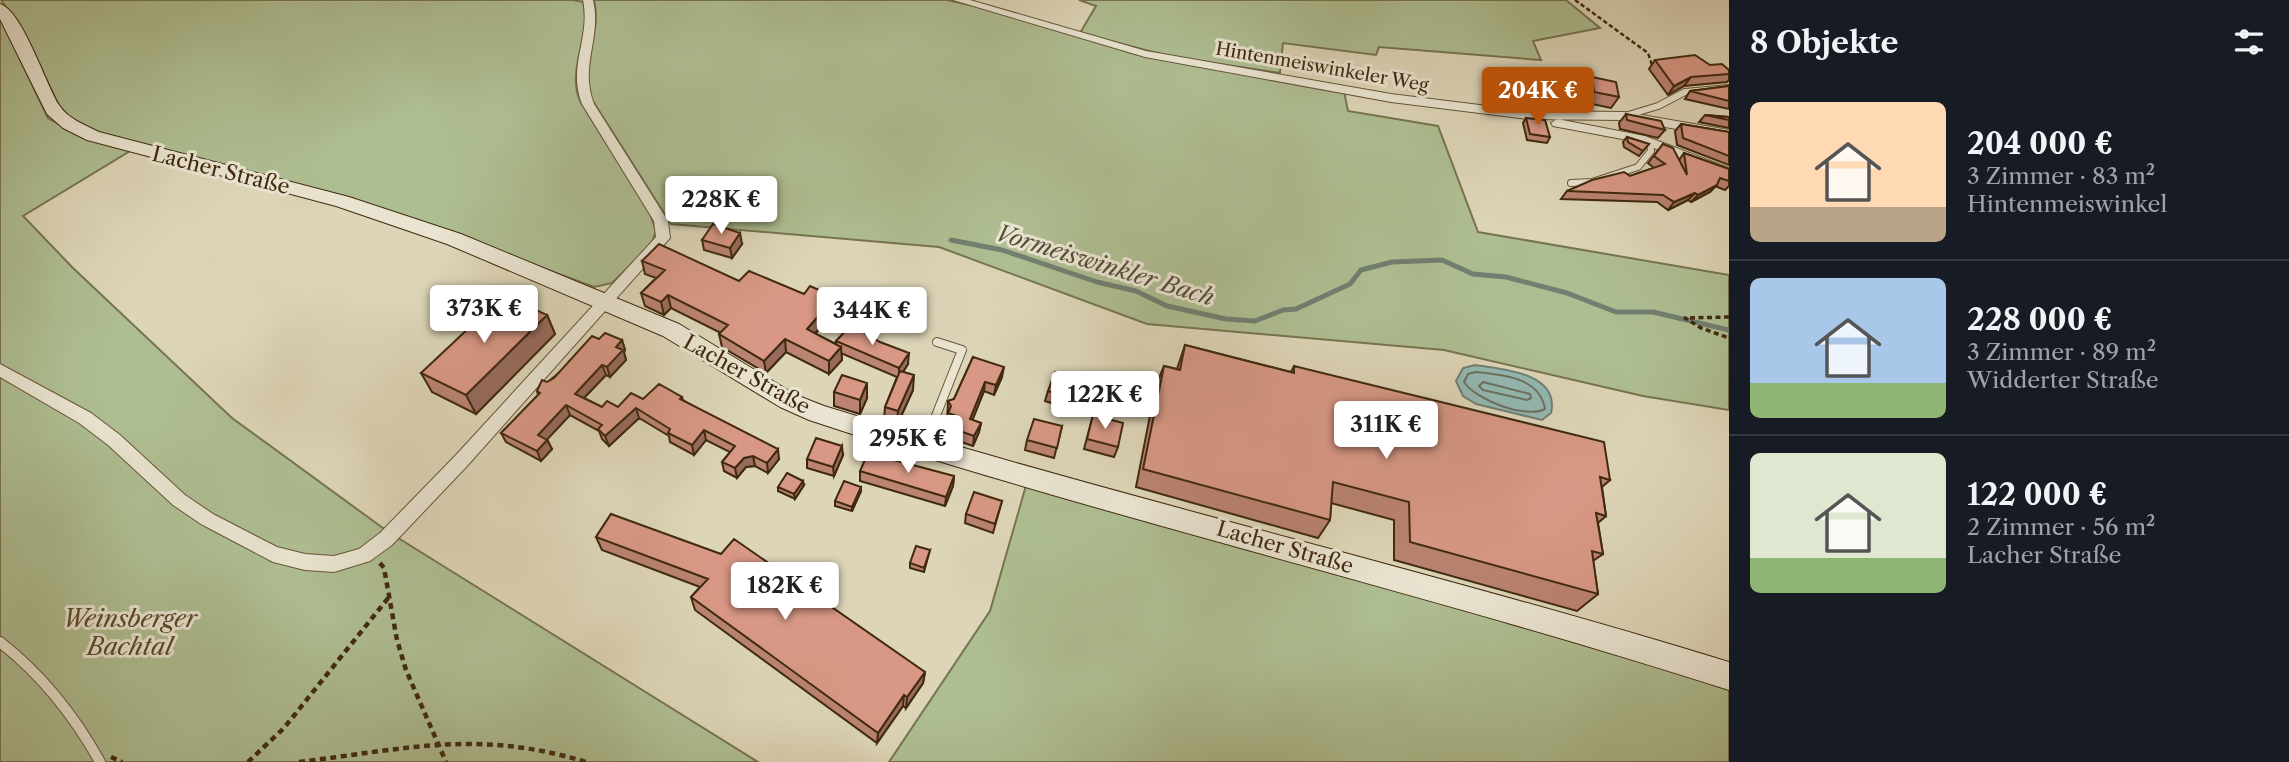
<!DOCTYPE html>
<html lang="de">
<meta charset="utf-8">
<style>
:root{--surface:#171b24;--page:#20242c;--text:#f1f3f6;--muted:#9ea1a6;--line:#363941;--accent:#b45309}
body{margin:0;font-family:"Libre Caslon Text",serif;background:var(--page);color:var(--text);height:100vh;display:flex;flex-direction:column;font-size:26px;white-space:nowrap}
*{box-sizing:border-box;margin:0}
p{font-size:23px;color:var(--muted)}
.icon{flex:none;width:38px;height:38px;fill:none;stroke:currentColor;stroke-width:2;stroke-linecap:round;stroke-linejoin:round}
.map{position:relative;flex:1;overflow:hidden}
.drawer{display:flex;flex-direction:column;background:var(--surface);width:560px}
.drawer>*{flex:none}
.price{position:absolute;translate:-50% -60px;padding:0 16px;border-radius:7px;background:#fff;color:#222;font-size:23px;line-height:46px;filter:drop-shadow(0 2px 4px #0008)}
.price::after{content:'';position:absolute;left:50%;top:42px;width:21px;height:16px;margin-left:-10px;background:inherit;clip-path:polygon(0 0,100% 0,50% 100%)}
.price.selected{background:var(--accent);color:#fff}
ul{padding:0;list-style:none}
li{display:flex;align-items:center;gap:21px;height:175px;padding:0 21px}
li+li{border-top:2px solid var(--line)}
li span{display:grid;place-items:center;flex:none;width:196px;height:140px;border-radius:10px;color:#555}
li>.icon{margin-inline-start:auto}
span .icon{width:84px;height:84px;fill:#fffc;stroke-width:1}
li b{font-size:30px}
h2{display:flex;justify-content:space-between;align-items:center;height:84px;padding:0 21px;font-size:30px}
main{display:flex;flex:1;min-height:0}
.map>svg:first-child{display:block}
</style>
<main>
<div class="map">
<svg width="1729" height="762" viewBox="0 0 1729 762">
<rect width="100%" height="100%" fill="#ddd5b8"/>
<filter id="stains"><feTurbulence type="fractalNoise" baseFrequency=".00286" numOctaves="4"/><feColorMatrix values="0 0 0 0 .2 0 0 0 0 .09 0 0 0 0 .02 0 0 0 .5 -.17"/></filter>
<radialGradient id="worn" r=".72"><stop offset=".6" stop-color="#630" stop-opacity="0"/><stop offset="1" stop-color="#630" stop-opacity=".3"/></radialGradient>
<path fill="#aebe92" stroke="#777450" stroke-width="2" d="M1,0h572l11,2c8,34 -18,66 -4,99l70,113 6,17 -5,14 -39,38 -18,4 -135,-50 -355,-103c-11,-5 -25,-9 -34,-17 -30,-25 -45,-83 -69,-117z
M594,0h353l50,11 138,43 209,37 4,20 90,15 40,106 251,43v135l-86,-14 -199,-46 -297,-26 -208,-77 -268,-23 -82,-129c-8,-32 13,-63 5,-95z
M1079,0h487l34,28 -67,13 8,19 -162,-13 -3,8 -93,-12 -3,30 -108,-16 -92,-24 16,-27z
M0,18l48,100 28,16 54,17 -107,65 50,52 159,150 155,113 371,231h-758z
M1027,482l702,202v78h-840l101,-151z"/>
<path fill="#93b8b2" stroke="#727f71" stroke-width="2" d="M1475,365c28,4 85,8 76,48l-9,7 -66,-16 -13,-8 -7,-15 7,-13z"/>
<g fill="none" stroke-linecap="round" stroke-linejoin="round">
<path stroke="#6a7160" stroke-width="2" d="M1476,372c26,3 64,5 69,37 -20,10 -69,-9 -81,-27l4,-8z
M1483,382l47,12 1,4 -4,2 -44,-10 -4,-4z"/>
<path stroke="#727f71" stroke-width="5" d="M951,240l51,10 95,32 39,9 31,15 59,13 29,2 28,-11 13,-1 54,-25 11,-14 31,-8 50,-2 31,14 33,3 61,16 49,19h37l76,18"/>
<defs>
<path id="lane-far2" d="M1625,116l33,-10 27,-14 44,-4
M1571,183l21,-1 46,-15 13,-16 -1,-8"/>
<path id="lane-far1" d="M924,446l38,-96 -25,-8"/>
<path id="lane" d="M0,642c42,33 74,73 100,120"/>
<path id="street" d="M583,0h10c9,38 -14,66 1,104l74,117 2,17 -202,227 -76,80 -22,16 -36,11 -29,-2 -32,-8 -72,-38 -28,-19 -65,-60 -29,-22 -79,-46v-13l91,49 29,22 65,60 28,19 64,33 28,7 29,2 25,-7 21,-16 76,-78 200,-218 -2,-16 -72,-117c-15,-38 9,-66 1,-104z
M953,0h17l176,51 245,43 137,17 96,1 105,18v8l-105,-18 -96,-1 -137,-17 -246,-45z
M1557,119l88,17 84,32v9l-91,-35 -85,-16 -2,-3z"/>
<path id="secondary" d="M0,4c22,6 46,81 59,101 9,14 26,20 40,27l250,65 112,37 218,90 117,71 28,11c299,93 605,164 905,256v28c-305,-98 -617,-170 -920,-270l-29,-13 -117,-71 -216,-92 -111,-38 -249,-66 -24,-12 -16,-14 -47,-95z"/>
</defs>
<use href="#lane-far2" stroke="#675539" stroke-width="8"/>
<use href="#lane-far1" stroke="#675539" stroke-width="10"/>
<use href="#lane" stroke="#675539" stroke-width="12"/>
<use href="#street" stroke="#675539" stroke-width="2"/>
<use href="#secondary" stroke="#402a0f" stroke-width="2"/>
<path stroke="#402a0f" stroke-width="2.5" stroke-dasharray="4.5 2.5" stroke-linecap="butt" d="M1575,0l73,53 5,15"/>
<path stroke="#402a0f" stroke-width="3.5" stroke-dasharray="5 3.5" stroke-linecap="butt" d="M1729,317l-44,1 16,10 28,10"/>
<path stroke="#402a0f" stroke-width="4.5" stroke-dasharray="6 4.5" stroke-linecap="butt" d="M380,563l4,5 13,72 9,30 40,92
M111,757l11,5
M248,762l36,-34 105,-131
M299,762c107,-13 179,-33 287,0"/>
<use href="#lane-far2" stroke="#e9e4d1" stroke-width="6"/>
<use href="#lane-far1" stroke="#e9e4d1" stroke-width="8"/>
<use href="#lane" stroke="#e9e4d1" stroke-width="10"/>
<use href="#street" fill="#e9e4d1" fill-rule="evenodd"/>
<use href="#secondary" fill="#e9e4d1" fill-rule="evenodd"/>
</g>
<path fill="#ba8372" stroke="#402a0f" stroke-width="2" d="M1655,60l55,5 19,5v10l-2,2 -43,4 -16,9 -19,-26z
M1592,77l27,20 -8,11 -24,-5 -2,-15z
M1729,86v23l-44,-10 5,-8z
M1626,114l39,16 -7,8 -38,-9 -1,-6z
M1705,115l24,2v11l-30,-6z
M1526,118l24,19 -3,6 -20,-3 -4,-17z
M1681,124l48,8v33l-52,-20 -2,-14z
M1627,137l22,7 -10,12 -15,-9 -1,-5z
M1663,144l16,16 5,-7 45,16v17l-4,4 -10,-4 -5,6 -19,10 -3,-2 -20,10 -11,-8 -96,-3 6,-8 63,-15 24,-8 -6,-5z
M702,240l40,4 -10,14 -28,-8z
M642,261l97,20 96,29 -20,24 21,10v-3l72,23 -5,8 10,18 -16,35 -13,-4 1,-14 12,-30 -56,-24 1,7 -13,14 -43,-22 -20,21 -44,-26 -3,-13 2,-1 -50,-25 -7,7 -19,-9 -4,-13 15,-15 -11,-4z
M547,315l8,19 -79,80 -44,-22 -11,-19z
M599,339l23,1 3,10 -1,2 2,8 -16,17 -4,-2 -22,23 18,9h16l25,-8 39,-2 1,3 96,59 -11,14 -13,-7 -9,1 -9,11 -13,-7 -2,-9 8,-10 -24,-12 -12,15 -24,-13 -1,-6 -30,-18 -30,28 -7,-7 -3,-8 -29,-16 -23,24 5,10 -11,12 -35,-19 -5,-9 37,-38 -1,-4z
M1185,345l106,27 3,-6 316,114 -8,7 4,29 -8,7 5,31 -10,7 5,33 -21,17 -183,-51v-40l-63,-17 -1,17 -12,18 -182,-51 20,-102 8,-19 13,3z
M973,357l29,20 -8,18 -10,-4 -12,29 9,3 -2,9 -6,14 -23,-8 1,-10 2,-4 -6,-2 1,-21 6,-2z
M1078,378l-10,30 -23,-7 3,-10z
M834,392l33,6 -7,16 -26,-8z
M1093,415l25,32 -4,10 -30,-8z
M1062,426l-8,32 -29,-8 2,-10z
M843,455l-9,21 -27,-8v-9z
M860,471l94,5 -1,10 -8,20 -85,-25z
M804,485l-9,14 -17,-8v-4z
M861,487v4l-9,20 -17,-5v-5z
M1002,501l-9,32 -28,-10 1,-9z
M611,514l314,158 -2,11 -17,25 -3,-2 -26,37 -182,-133 -4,-13 9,-10 -98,-37 -6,-13z
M930,550l-6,22 -14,-4v-5z"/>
<path fill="#976a5d" stroke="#402a0f" stroke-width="2" d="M1691,77l-7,9 -16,9 6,-9z
M1717,185l-7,7 -19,10 7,-7z
M1695,193l-7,7 -20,10 6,-8z
M740,233l2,11 -10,14 -2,-10z
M668,295l3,13 -7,7 -3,-13z
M835,297v13l-27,32 -1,-13z
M547,315l8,19 -79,80 -10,-19z
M785,339l1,13 -20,21 -2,-12z
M622,340l3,10 -1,2 2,8 -16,17 -3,-10 9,-20z
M841,347l1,13 -13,14v-13z
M909,353l-1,11 -9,14v-10z
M602,365l4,10 -28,29 -3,-10z
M1004,367l-2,10 -8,18 2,-10z
M914,375l-1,15 -16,35 1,-14z
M985,382l-1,9 -15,38 1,-10z
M867,383v15l-7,16v-14z
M566,405l4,10 -28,30 -4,-10z
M636,408l3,10 -30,28 -4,-10z
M981,423l-2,9 -6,14 1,-10z
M704,430l2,10 -12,15 -2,-10z
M547,440l5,9 -11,12 -4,-10z
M842,446l1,9 -9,21 -1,-9z
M778,449l1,10 -11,14 -1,-10z
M753,456l2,10 -9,1 -9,11 -2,-10 9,-10z
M954,476l-1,10 -8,20 1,-9z
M803,481l1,4 -9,14 -1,-5z
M861,487v4l-9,20v-4z
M925,672l-2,11 -17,25 1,-11z
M904,695l-1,11 -26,37 1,-10z"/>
<path fill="#d89885" stroke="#402a0f" stroke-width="2" d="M1695,55l15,10 12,-1 7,6v4l-38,3 -17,9 -19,-26z
M1592,77l24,5 3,15 -25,-5z
M1729,86v15l-39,-10z
M1626,114l35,7 4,9 -38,-10z
M1705,115l24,2v3z
M1526,118l19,2 5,17 -20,-3z
M1681,124l48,8v24l-46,-18z
M1627,137l22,7 -6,7 -15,-9z
M1663,144l10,4 14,27 -3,-22 45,16v12l-9,-3 -3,7 -19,10 -3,-2 -21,9 -11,-7 -96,-4 25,-11 32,-8 6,4 35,-12 -11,-8z
M713,224l27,9 -10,15 -28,-8z
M659,244l80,37 10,-10 55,23 6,-8 25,11 -28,32 34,18 -12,14 -44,-22 -21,22 -45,-27 9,-9 -60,-30 -7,7 -20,-9 24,-23 -23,-9z
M504,295l43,20 -81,80 -45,-22z
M851,325l29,17 29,11 -10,15 -63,-27z
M605,333l17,7 -6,7 7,3 -16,17 -5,-2 -27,29 27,13 5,-6 11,6 13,-14 12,6 16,-15 23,13 -2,2 98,50 -11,14 -14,-7 -9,2 -9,10 -13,-6 13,-16 -31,-16 -12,15 -24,-12 2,-4 -34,-21 -31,28 -7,-7 4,-4 -36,-20 -28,30 9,5 -10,11 -36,-18 39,-40 -3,-2 5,-11 5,2 7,-4 38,-42 7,3z
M1185,345l109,28v-7l310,76 6,38 -10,-3 6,39 -10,-3 7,41 -11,-3 6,43 -188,-52 -1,-40 -76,-20 -3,38 -187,-51 21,-103 16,4z
M973,357l31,10 -8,18 -11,-3 -15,37 11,4 -7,13 -23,-8 6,-12 -9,-3 3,-7 -3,-5 6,-2z
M900,371l14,4 -16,36 -13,-4z
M1055,372l23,6 -7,20 -23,-7z
M842,375l25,8 -7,17 -26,-8z
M1093,415l30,8 -5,24 -31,-8z
M1034,419l28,7 -5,22 -30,-8z
M816,438l26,8 -9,21 -26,-8z
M868,453l86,23 -8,21 -86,-26z
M787,473l16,8 -9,13 -16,-7z
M844,481l17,6 -9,20 -17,-6z
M974,492l28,9 -7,23 -29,-10z
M611,514l110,40 13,-15 191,133 -18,25 -3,-2 -26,38 -187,-136 17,-18 -112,-42z
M916,546l14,4 -6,18 -14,-5z"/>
<g text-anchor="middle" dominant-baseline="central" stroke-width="6" stroke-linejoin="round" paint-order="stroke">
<g font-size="18" fill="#402a0f" stroke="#e9e4d1">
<text transform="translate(1322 67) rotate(10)">Hintenmeiswinkeler Weg</text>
</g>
<g font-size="21" fill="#402a0f" stroke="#e9e4d1">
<text transform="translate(221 170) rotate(14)">Lacher Straße</text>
<text transform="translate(747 374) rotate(29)">Lacher Straße</text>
<text transform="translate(1285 547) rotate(16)">Lacher Straße</text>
</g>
<g font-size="23" font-style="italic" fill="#554e38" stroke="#e9e4d1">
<text transform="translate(1105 265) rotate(17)">Vormeiswinkler Bach</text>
</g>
<g font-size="24" font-style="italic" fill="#564829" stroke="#e9e4d1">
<text x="130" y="618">Weinsberger<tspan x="130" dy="28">Bachtal</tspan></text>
</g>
</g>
<rect width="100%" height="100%" filter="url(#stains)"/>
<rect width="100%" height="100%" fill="url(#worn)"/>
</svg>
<b class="price selected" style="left:1538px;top:127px">204K €</b>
<b class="price" style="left:721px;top:236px">228K €</b>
<b class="price" style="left:484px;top:345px">373K €</b>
<b class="price" style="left:872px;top:347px">344K €</b>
<b class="price" style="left:1105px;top:431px">122K €</b>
<b class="price" style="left:1386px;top:461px">311K €</b>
<b class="price" style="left:908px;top:475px">295K €</b>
<b class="price" style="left:785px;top:622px">182K €</b>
</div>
<section class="drawer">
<h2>8 Objekte<svg class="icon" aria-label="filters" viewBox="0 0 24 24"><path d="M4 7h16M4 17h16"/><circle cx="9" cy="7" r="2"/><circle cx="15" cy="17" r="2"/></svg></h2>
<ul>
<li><span style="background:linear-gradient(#ffd9b3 75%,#b9a48a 0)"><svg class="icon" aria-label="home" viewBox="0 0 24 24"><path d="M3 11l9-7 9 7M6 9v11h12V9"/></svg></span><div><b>204 000 €</b><p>3 Zimmer · 83 m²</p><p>Hintenmeiswinkel</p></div></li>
<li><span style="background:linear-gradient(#a9c7e8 75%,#8fb573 0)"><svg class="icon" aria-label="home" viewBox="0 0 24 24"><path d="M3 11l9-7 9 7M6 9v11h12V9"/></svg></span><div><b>228 000 €</b><p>3 Zimmer · 89 m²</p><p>Widderter Straße</p></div></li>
<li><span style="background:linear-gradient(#dfe7d0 75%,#8fb573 0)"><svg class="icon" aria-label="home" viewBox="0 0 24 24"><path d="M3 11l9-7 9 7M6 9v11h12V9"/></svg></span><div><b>122 000 €</b><p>2 Zimmer · 56 m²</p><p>Lacher Straße</p></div></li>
</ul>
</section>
</main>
